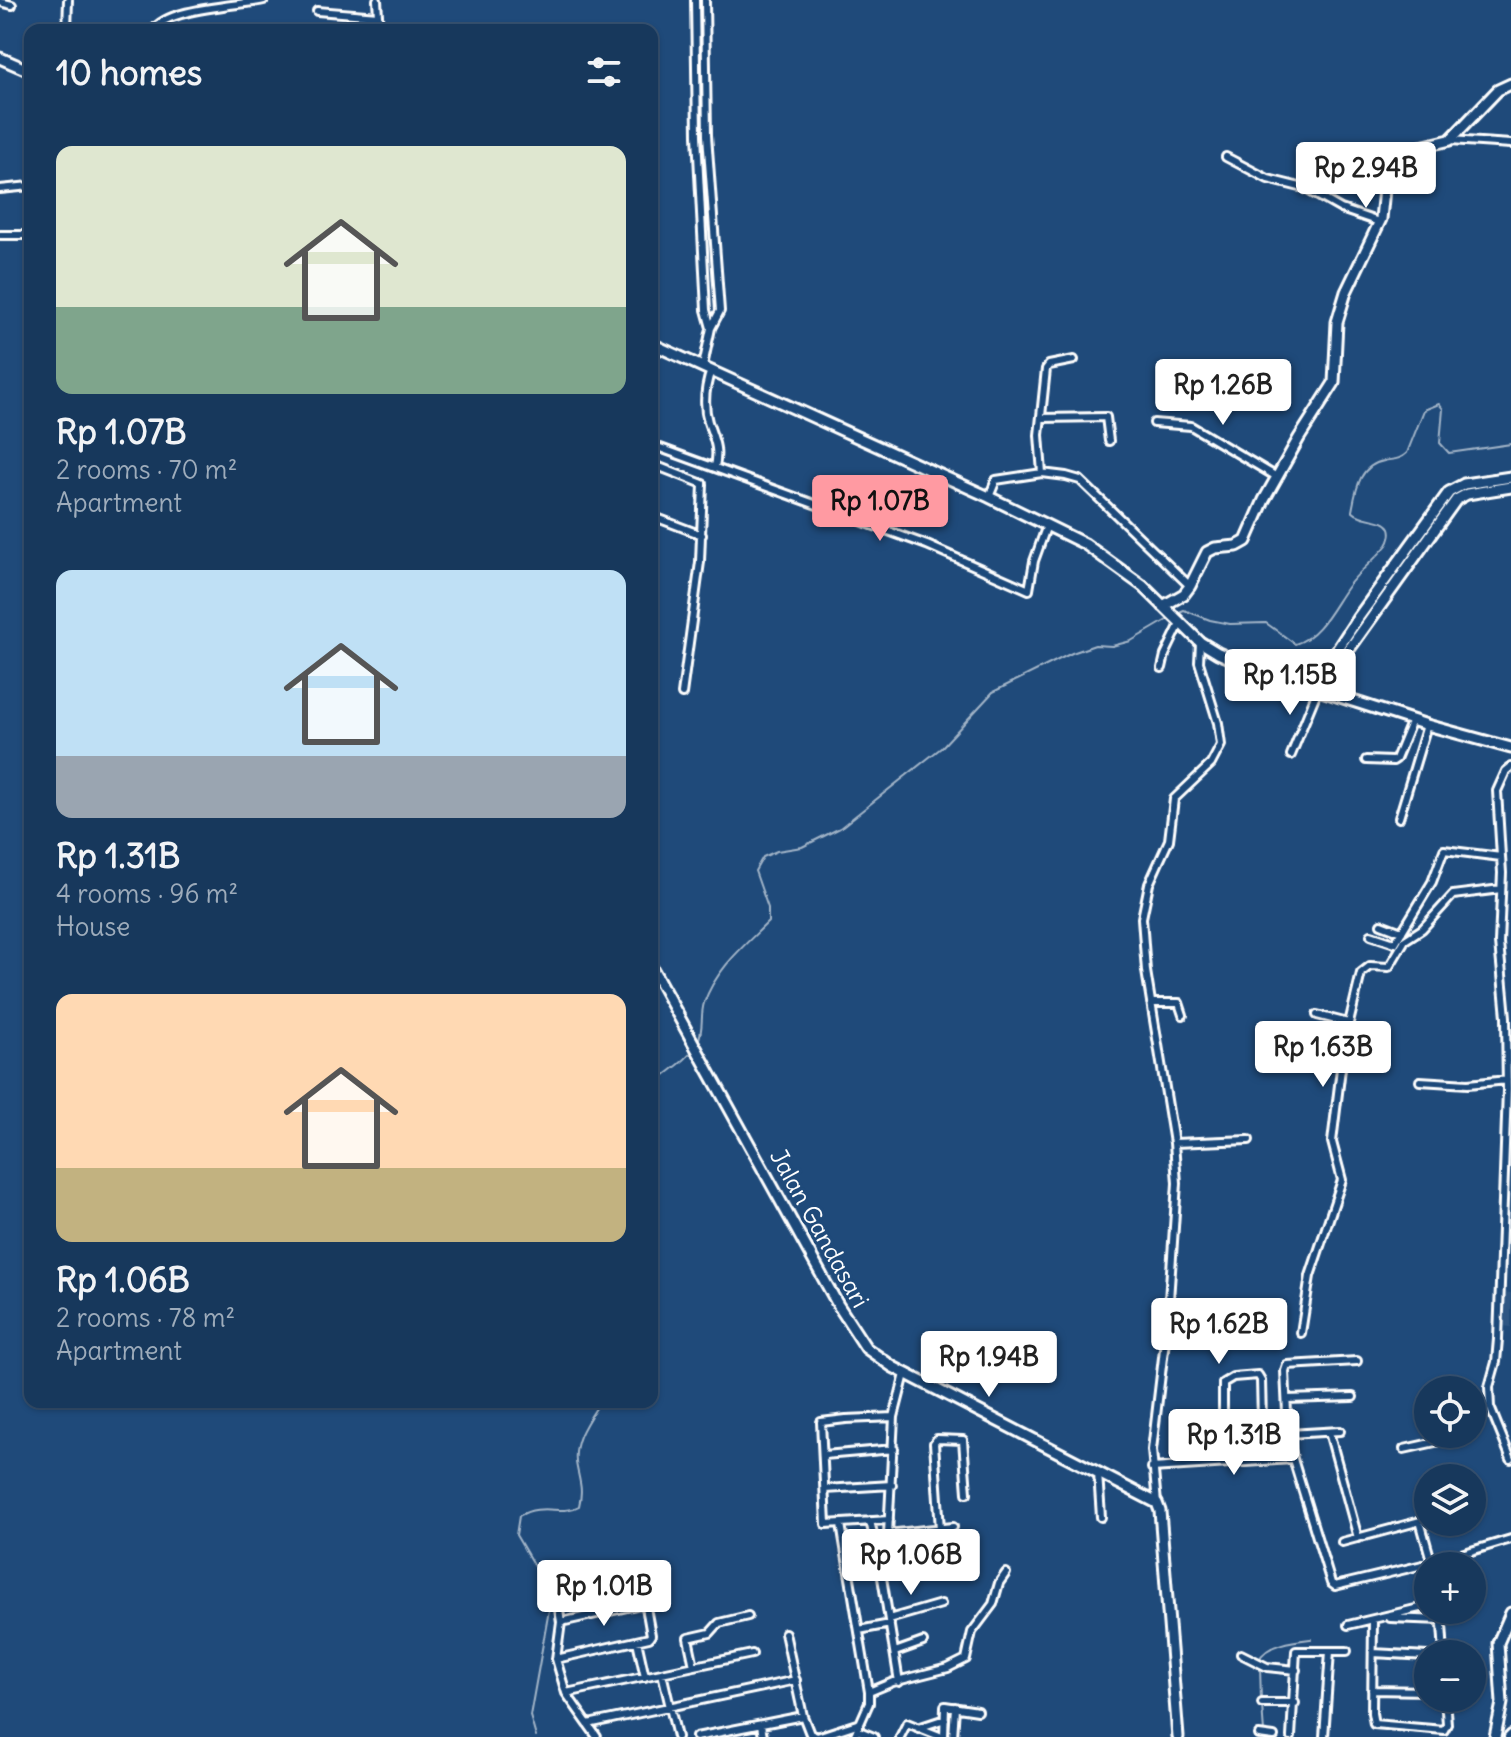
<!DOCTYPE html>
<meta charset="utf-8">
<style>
:root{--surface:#17385c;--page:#203f62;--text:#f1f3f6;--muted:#9eacbb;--line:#365272;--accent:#ff9aa2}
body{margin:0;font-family:Delius,sans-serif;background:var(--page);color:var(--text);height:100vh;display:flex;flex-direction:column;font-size:30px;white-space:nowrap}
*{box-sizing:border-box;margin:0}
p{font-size:26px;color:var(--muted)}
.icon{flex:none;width:44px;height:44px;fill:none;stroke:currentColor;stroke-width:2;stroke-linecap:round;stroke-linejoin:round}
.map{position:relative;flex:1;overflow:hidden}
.panel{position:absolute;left:24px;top:24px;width:634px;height:1384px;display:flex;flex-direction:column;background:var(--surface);border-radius:16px;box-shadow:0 2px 6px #0004,0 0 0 2px var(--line)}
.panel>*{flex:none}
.tools{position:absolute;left:1414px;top:1376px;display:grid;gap:16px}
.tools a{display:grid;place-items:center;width:72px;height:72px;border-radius:50%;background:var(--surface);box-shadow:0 2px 6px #0004,0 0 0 2px var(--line);font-size:40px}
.price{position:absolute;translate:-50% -68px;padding:0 18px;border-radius:8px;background:#fff;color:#222;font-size:26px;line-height:52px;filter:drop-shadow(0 2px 4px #0008)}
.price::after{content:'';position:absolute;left:50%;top:48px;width:24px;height:18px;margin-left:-12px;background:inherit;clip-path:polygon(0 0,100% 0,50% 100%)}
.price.active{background:var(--accent);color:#111}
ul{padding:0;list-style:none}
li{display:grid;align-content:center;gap:16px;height:424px;padding:0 32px}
li span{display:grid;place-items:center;height:248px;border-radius:16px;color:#555}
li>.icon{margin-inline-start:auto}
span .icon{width:144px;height:144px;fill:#fffc;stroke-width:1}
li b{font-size:34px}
h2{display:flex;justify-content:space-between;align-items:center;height:96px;padding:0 32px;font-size:34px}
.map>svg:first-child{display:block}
</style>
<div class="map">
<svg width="1511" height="1737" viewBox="0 0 1511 1737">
<rect width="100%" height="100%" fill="#1f4a7a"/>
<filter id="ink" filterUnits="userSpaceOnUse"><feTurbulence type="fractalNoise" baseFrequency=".0125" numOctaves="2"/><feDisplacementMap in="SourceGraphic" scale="16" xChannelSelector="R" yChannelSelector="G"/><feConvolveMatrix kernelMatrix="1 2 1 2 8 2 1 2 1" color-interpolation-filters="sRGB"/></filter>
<g filter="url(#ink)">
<path fill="#2e5683" d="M1503,1292l8,1v34l-9,-1z"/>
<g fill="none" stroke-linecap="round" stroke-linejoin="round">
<path stroke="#a3b5c8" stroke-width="2" d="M1177,613l7,-3 26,10 20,4 36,-1 29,21c26,-8 38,-38 53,-58 11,-15 27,-26 39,-41 3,-4 5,-12 3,-17 -6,-11 -27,-6 -38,-17 4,-21 7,-46 32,-50 9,-2 16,-1 23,-8l17,-43 15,-6 4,5 -3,34 9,10 62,-9
M698,1041c6,-12 2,-26 6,-38 12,-34 39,-56 64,-81v-14l-13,-37 8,-14 14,-6 25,-4 38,-19 101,-80 52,-56 79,-39 23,-8 17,1 19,-5 41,-24
M652,1087c12,-14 31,-22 41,-37
M1259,1660c7,-16 35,-19 52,-21
M1260,1667l1,33
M1262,1706l2,26
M536,1737l-6,-21 19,-106 -5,-27 -28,-48 3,-19c23,-14 43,0 60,-10 4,-16 1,-23 -2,-38 -6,-25 10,-46 23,-66"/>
<defs>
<path id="street" d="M377,0l2,30
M695,0l2,135 9,175 5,18
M0,2l12,3
M317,11l61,5
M67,30l1,-30
M154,30c12,-22 84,-24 110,-30
M1450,140l61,4
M1226,157l42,22 36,9 37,21 38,13
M0,189l30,-3
M0,235h30
M1074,360l-25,5 -3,4 -7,66 3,38 24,3 14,4 110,106
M703,366l8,-38 9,-17 -13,-176 -2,-135
M711,370c-6,17 -8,35 -3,52 6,18 11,26 7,45
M1041,418l65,-1 3,24
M1154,423l37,3 86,51
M652,445l275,100 102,45 5,-29 13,-36
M652,464l51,20 -3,78 -18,132
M989,497l7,-17 46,-7
M652,516l50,19
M1162,668l3,-13 15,-31
M1291,755l27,-66
M1366,760l27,1 3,-2 16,-39
M1511,767l-5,4 -9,20 5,82 -3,70 7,74 1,73 -9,249 -2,23 -7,25 1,20 21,52
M1399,818l28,-93
M1381,924l21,8
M1371,935l24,8 37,-61 12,-32 57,7
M1151,1003h28l4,12
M1317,1015l31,8
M1420,1081l48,3 39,-4
M1174,1143l75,-3
M1301,1333l9,-57 32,-96 -10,-38 12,-98 17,-71 9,-7 19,1 16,-27 17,-11 31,-34 48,-6
M1287,1399l66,-2
M1472,1408l18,-1
M1188,1425l35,-3v-39l10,-6 25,-2 3,5 2,81
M1329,1432l29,106
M1288,1434l52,-3
M1404,1449l36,-8 7,-6 7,-1
M824,1455l70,-6
M1293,1459l38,124 4,3 96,-23 80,-24
M1152,1468l141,-9 -5,-25 -3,-63 2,-6 70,-4
M1098,1473l3,44
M825,1489l67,-4
M1157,1503l-5,-53 16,-135 9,-132 -3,-40 -28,-172 -4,-53 7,-34 20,-44 5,-41 37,-35 10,-19 -3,-22 -19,-61 1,-19
M889,1520l-63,4 -5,-102 25,-3 48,-2
M870,1521l9,38
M1420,1521l12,43
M841,1524l28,168
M940,1529l-6,-86 3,-4 26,1 4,53
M888,1534l65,-7
M1342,1542l86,-23
M881,1569l46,-9
M1441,1610l3,44
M1390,1618l52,2
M889,1619l52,-15
M1373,1620l-1,93 2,11 70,6 3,-6 -2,-26
M1348,1625l80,-19
M859,1630l31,-6
M785,1633l18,83 7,18 7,3 43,-14
M637,1641l8,36
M895,1652l28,-10
M1373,1653l55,3
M1241,1654l26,13 29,3
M556,1659l93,-21 2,-3 -5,-28 -5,-3 -80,18
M694,1666l-6,-28 22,-5 9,-10 29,-7
M662,1673l15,64
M899,1682l-20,-123 9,-25 6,-117 11,-43
M1372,1690l56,1
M566,1693l186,-39
M1262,1703h33
M588,1724l208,-44
M761,1725l2,12
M918,1728l27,-9
M857,1730l17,7
M1259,1735l15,2
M597,1737l-31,-44 -10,-34 5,-37 -5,-32 1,-3 56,-12
M696,1737l107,-21
M854,1737l15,-34v-11l24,-10 55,-14 18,-9 6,-27 21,-28 6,-21 7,-10
M900,1737l7,-14 35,14
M944,1737l1,-31 33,5
M953,1737l2,-30
M1291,1737l5,-86h51
M1324,1737l6,-86
M1508,1737l3,-3"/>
<path id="secondary" d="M0,58l30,13
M652,344l337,153 96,47 58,42 57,56 18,11 48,20 161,52 84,23
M1163,606l21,-12 6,-8 17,-34 8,-4 22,-2 9,-5 18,-41 35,-62 35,-55 3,-61 9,-30 35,-73 6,-60 8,-6 55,-13 48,-50 13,-6
M1329,669l11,-7 116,-162 11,-6 44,-7
M1318,689l11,-20 2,-10 26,-40 92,-127 15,-8 47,-7
M652,968l186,337 28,43 27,19 264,136 3,8 18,226
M1495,1737l7,-34 -4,-60 13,-30"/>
</defs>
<use href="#street" stroke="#fff" stroke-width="12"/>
<use href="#secondary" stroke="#fff" stroke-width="15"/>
<use href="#street" stroke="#1f4a7a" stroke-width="6"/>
<use href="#secondary" stroke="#1f4a7a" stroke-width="9"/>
</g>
</g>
<g text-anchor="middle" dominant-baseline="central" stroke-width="6" stroke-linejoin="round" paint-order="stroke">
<g font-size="24" fill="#fff" stroke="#1f4a7a">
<text transform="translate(820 1228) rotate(61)">Jalan Gandasari</text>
</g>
</g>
</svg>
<div class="tools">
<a><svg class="icon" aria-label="locate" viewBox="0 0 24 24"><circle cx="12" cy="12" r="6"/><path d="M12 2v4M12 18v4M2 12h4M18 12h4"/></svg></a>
<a><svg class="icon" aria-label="layers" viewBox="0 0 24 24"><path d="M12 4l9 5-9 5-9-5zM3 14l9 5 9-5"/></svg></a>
<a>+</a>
<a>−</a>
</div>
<b class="price" style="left:1366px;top:210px">Rp 2.94B</b>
<b class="price" style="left:1223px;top:427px">Rp 1.26B</b>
<b class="price active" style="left:880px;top:543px">Rp 1.07B</b>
<b class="price" style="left:1290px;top:717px">Rp 1.15B</b>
<b class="price" style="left:1323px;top:1089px">Rp 1.63B</b>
<b class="price" style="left:1219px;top:1366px">Rp 1.62B</b>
<b class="price" style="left:989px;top:1399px">Rp 1.94B</b>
<b class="price" style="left:1234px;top:1477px">Rp 1.31B</b>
<b class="price" style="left:911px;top:1597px">Rp 1.06B</b>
<b class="price" style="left:604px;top:1628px">Rp 1.01B</b>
<section class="panel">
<h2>10 homes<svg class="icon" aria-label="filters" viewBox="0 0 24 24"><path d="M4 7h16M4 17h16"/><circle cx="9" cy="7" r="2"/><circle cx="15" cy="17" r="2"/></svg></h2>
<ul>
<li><span style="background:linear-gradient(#dfe7d0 65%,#7fa58c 0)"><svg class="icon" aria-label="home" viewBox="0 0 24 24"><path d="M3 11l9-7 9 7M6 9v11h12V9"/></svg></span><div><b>Rp 1.07B</b><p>2 rooms · 70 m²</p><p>Apartment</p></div></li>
<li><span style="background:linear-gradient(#bfe0f5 75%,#9aa5b1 0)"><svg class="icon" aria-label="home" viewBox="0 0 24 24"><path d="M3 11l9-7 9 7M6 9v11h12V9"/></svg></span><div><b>Rp 1.31B</b><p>4 rooms · 96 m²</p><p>House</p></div></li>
<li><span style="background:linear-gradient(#ffd9b3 70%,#c2b280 0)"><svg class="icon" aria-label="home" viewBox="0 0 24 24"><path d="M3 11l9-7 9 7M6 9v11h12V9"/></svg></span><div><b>Rp 1.06B</b><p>2 rooms · 78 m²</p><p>Apartment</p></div></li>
</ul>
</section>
</div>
